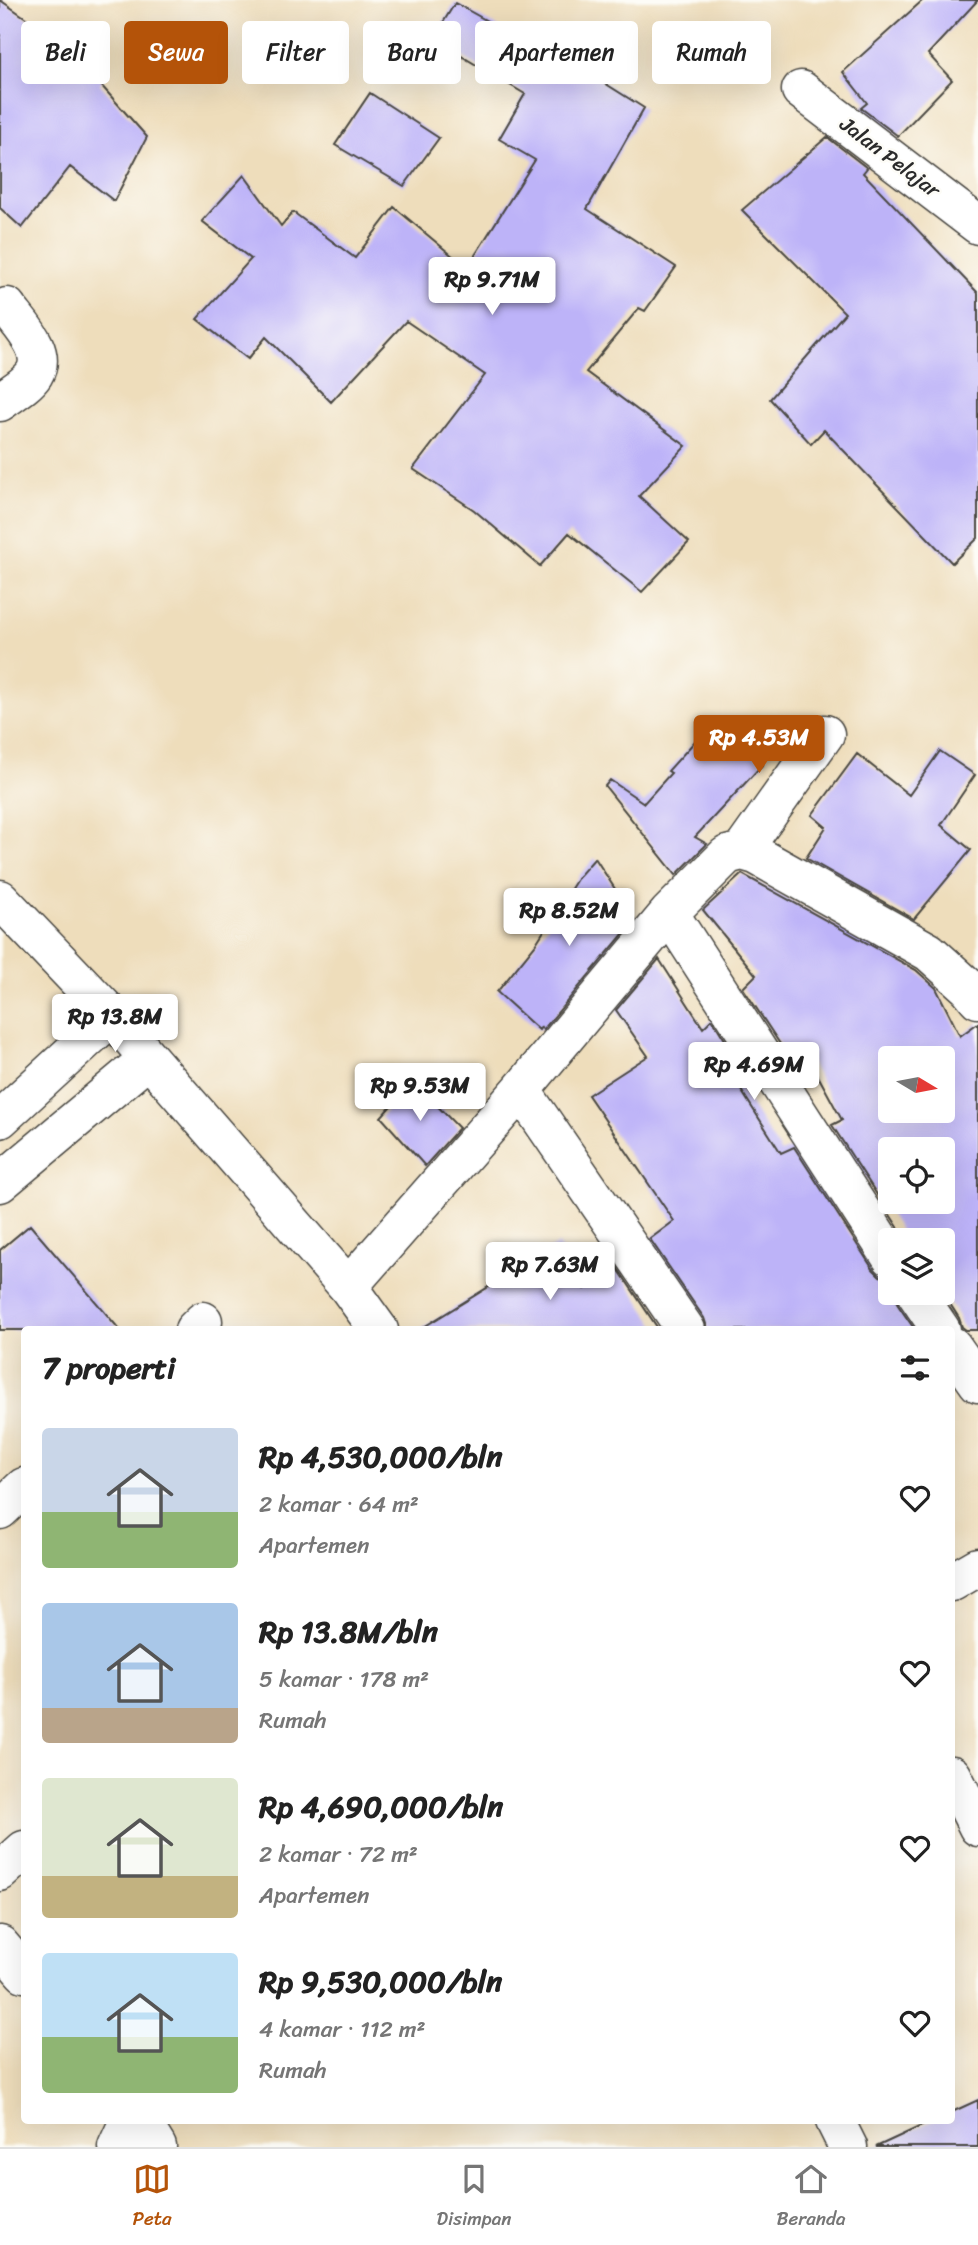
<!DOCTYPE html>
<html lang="id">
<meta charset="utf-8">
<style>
:root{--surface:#fff;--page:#f2f2f2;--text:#222;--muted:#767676;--line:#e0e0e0;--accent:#b45309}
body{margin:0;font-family:Sriracha,sans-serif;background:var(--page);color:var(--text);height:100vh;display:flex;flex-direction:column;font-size:26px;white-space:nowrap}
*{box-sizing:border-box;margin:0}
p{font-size:23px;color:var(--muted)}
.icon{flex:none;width:38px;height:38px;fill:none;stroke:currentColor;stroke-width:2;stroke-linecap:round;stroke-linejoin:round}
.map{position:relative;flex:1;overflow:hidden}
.panel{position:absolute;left:21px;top:1326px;width:934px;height:798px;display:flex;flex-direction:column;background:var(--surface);border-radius:7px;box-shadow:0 7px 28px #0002}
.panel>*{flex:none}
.hud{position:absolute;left:21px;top:21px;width:936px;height:63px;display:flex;gap:14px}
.needle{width:46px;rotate:100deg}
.controls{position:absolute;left:878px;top:1046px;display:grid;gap:14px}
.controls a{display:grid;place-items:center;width:77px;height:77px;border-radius:7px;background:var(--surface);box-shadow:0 7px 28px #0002;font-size:35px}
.price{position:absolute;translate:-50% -60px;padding:0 16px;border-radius:7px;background:#fff;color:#222;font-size:23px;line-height:46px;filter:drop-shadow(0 2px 4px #0008)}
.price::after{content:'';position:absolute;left:50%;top:42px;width:21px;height:16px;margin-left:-10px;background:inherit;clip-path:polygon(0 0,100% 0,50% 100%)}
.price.on{background:var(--accent);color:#fff}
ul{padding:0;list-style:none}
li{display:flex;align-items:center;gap:21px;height:175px;padding:0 21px}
li span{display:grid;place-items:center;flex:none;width:196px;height:140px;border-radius:7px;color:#555}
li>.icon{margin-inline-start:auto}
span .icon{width:84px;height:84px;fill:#fffc;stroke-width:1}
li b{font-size:30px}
h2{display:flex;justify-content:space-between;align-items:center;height:84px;padding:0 21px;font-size:30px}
.pill{padding:0 24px;border-radius:7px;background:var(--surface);box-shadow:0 7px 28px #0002;font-size:24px;line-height:63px}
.pill.on{background:var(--accent);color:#fff}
.menu{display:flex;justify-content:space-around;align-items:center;height:98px;border-top:2px solid var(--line);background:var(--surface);font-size:19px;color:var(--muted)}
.menu a{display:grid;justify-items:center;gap:4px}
.menu .on{color:var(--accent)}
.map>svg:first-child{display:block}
</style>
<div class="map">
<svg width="978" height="2147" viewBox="0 0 978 2147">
<rect width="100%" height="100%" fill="#fdfcf7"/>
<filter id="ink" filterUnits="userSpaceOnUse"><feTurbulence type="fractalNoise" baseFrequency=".0143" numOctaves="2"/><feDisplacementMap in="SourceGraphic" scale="14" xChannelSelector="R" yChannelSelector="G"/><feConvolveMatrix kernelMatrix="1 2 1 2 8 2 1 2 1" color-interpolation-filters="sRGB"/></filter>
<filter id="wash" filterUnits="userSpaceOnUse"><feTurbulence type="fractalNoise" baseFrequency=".00686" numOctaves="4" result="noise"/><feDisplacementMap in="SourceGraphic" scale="28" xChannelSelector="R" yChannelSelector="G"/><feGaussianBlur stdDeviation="1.57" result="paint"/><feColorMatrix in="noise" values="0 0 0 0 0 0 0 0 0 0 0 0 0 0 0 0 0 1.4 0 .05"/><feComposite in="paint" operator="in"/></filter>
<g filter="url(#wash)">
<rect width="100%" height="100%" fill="#edb"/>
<g id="blocks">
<path fill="#bdb3f8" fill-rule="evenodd" d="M0,0l71,49 7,-10 28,33 -6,12 47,53 -33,64 -44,-34 -48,61 -22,-20z
M923,0h55l-50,54 24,26 -54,56 -37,-28 6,-5 -24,-31z
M455,3l93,52 11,-20 44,28 -8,14 49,31 -57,101 89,58 -31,44 -6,-3 -53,64 100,74 -47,50 50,46 -47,50 -73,-59 -29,33 -66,-56 -61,-41 72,-94 -79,-54 -75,81 -65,-65 -18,22 -51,-40 54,-60 -49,-38 42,-46 37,51 12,-14 62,46 39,-51 73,61 68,-108 -36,-21 26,-45 -92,-55z
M370,93l69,45 -35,48 -69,-41z
M827,137l40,31 -4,5 115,120v245l-26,25 -128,-133 -13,14 -41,-45 75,-86 -103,-103z
M715,719l48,45 -68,73 12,7 -31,31 -71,-89 5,-6 34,23 27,-30 -3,-2z
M940,751l35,24 -34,50 30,25 -57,69 -108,-61 20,-31 -14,-12 45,-61 52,41z
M595,858l40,62 -92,110 -2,-3 -2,3 -42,-38 38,-47 44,-69z
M742,874l174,96 20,18 24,48 18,-13v307h-12l-4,-3 -3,-9 -16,-25v-52h-36l-75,-116 10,-5 -38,-70 -14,9 -47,-71 13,-13 -53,-65zM891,1059h52v52h-52zM891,1150h52v52h-52z
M659,959l44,69 9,-9 40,64 -11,7 40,63 13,-6 79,122 7,7 11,3v14h3l4,12 17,25h-207l-4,-12 -54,-79 24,-18 -86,-126 60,-39 -32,-46z
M413,1081l46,47 -34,38 -44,-49z
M30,1225l90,105h-120v-80z
M558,1244l27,45 31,-23 43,64h-240z
M978,2100v47h-102l56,-26h20v-9z"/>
</g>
</g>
<g filter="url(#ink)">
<use href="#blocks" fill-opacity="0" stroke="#484641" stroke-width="2"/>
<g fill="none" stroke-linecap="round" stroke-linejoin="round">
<defs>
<path id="minor" d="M801,90l177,135
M0,402c10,-8 27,-17 34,-28 14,-23 -14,-49 -27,-67
M742,851l83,-117
M0,899l112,117 236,271 31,43
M669,913l222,344
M521,1090l165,240
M0,1119l112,-103
M0,1183l148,-124
M348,1287l173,-197 148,-177 58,-58 15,-4 14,4 173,97 40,36 9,11
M916,1293l25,37
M194,1330l9,-9
M952,1346l26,37
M0,1510l24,-23
M952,1582l26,-15
M952,1775l26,52
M0,1872l24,-22
M0,1945l24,28
M141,2121l16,26
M835,2121l13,26
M117,2147l12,-26"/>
</defs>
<use href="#minor" stroke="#484641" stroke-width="41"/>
<use href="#minor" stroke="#fff" stroke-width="38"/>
</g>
</g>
<g text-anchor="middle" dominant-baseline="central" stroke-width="5" stroke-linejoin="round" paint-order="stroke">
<g font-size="21" fill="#2b2b2b" stroke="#fdfcf7">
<text transform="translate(890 157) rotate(37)">Jalan Pelajar</text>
</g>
</g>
</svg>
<div class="controls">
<a><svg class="needle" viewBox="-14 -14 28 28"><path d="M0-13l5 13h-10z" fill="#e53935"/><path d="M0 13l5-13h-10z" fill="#767676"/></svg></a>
<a><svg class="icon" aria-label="locate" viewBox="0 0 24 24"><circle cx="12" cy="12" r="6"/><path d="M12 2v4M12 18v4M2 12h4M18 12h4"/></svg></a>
<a><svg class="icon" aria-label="layers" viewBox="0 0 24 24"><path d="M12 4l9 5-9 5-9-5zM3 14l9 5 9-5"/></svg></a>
</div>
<b class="price" style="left:492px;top:317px">Rp 9.71M</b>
<b class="price on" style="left:759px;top:775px">Rp 4.53M</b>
<b class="price" style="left:569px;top:948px">Rp 8.52M</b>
<b class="price" style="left:115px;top:1054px">Rp 13.8M</b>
<b class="price" style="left:754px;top:1102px">Rp 4.69M</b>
<b class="price" style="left:420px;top:1123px">Rp 9.53M</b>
<b class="price" style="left:550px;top:1302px">Rp 7.63M</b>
<div class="hud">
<a class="pill">Beli</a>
<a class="pill on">Sewa</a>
<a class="pill">Filter</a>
<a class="pill">Baru</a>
<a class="pill">Apartemen</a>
<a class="pill">Rumah</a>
</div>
<section class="panel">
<h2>7 properti<svg class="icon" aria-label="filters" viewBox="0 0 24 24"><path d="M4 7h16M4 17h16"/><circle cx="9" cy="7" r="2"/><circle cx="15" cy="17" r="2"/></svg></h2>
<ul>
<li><span style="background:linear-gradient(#c9d6e8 60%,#8fb573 0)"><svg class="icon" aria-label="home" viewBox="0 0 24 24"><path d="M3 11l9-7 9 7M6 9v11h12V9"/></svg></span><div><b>Rp 4,530,000/bln</b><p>2 kamar · 64 m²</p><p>Apartemen</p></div><svg class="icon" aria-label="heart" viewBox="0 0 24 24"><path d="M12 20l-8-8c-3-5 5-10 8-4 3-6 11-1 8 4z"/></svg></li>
<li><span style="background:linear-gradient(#a9c7e8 75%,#b9a48a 0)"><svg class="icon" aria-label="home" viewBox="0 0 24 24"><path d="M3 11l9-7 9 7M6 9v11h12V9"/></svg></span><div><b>Rp 13.8M/bln</b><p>5 kamar · 178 m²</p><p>Rumah</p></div><svg class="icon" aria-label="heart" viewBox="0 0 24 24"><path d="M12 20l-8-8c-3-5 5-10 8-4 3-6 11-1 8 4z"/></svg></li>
<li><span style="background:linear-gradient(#dfe7d0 70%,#c2b280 0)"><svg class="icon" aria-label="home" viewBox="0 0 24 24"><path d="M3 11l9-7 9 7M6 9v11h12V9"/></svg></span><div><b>Rp 4,690,000/bln</b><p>2 kamar · 72 m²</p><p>Apartemen</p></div><svg class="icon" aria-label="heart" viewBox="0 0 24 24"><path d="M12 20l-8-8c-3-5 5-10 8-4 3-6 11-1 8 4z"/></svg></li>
<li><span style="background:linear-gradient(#bfe0f5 60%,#8fb573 0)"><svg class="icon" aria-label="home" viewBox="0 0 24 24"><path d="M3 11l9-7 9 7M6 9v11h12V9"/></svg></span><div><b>Rp 9,530,000/bln</b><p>4 kamar · 112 m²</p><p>Rumah</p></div><svg class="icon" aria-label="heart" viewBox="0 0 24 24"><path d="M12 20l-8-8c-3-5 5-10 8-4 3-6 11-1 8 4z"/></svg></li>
</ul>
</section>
</div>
<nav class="menu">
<a class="on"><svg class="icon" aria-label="map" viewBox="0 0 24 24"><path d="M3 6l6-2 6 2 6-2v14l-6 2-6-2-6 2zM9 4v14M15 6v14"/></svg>Peta</a>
<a><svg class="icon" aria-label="saved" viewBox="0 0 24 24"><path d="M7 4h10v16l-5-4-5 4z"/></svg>Disimpan</a>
<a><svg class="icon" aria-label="home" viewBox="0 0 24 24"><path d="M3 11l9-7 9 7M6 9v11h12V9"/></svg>Beranda</a>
</nav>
